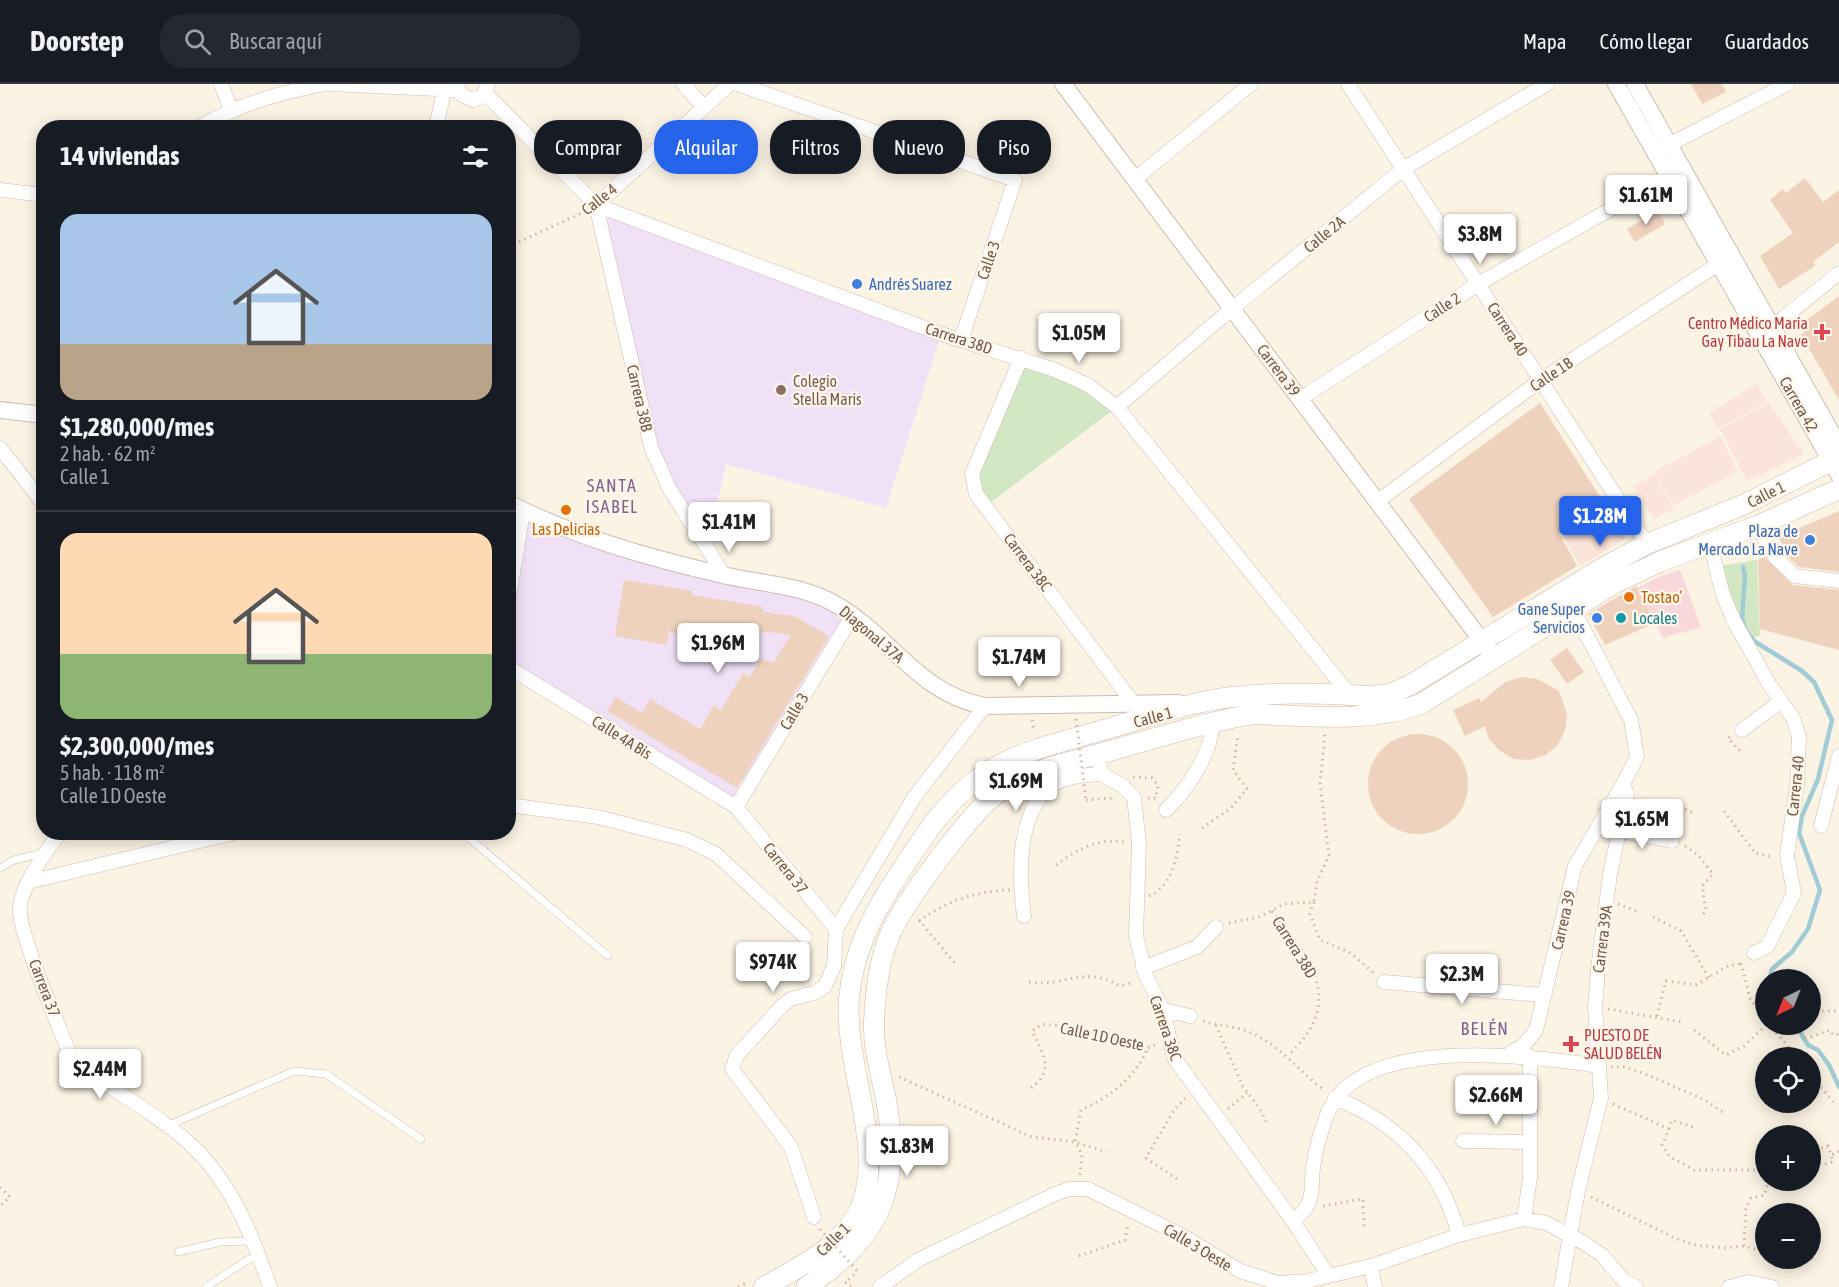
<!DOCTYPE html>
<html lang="es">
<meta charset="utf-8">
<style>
:root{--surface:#171b24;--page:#242831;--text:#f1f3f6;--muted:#9ea1a6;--line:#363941;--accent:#2563eb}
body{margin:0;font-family:"Asap Condensed",sans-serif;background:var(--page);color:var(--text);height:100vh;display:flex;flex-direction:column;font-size:22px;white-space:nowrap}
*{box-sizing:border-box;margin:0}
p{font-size:20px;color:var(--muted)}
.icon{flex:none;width:33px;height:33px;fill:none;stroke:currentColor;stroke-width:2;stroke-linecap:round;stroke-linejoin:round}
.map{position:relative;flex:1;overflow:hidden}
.side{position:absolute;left:36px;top:36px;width:480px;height:720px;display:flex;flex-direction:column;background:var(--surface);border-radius:24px;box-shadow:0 3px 15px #0003}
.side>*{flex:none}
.hud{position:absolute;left:534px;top:36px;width:570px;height:54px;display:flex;gap:12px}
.needle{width:39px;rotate:223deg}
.fabs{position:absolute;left:1755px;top:885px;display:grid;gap:12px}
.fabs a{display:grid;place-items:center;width:66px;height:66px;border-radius:50%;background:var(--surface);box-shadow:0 3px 15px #0003;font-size:30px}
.price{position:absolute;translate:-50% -51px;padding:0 14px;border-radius:6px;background:#fff;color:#222;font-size:20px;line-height:39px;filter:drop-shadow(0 2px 3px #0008)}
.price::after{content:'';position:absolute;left:50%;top:36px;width:18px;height:14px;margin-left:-9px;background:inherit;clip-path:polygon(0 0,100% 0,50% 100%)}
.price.current{background:var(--accent);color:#fff}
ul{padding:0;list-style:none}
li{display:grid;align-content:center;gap:12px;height:318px;padding:0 24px}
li+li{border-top:2px solid var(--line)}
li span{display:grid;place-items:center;height:186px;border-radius:18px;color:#555}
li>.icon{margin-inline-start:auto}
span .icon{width:108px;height:108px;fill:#fffc;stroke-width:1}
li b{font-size:26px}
h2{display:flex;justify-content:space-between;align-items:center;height:72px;padding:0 24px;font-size:26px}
.tag{padding:0 21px;border-radius:24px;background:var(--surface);box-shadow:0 3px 15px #0003;font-size:21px;line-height:54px}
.tag.current{background:var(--accent);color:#fff}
header{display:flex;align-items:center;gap:36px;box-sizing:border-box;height:84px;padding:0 30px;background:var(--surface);border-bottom:2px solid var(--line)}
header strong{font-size:28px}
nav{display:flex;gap:33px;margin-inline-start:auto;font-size:21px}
.search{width:420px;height:54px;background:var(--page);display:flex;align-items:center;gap:15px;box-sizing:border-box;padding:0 21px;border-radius:24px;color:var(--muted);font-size:22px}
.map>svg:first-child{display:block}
</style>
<header>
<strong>Doorstep</strong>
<div class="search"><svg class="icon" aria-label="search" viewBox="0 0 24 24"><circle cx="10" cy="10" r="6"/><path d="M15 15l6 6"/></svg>Buscar aquí</div>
<nav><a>Mapa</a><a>Cómo llegar</a><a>Guardados</a></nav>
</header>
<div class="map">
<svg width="1839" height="1203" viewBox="0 0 1839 1203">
<rect width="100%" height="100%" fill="#fbf3e4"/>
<path fill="#fbe4d9" d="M1757,300l10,18 -49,26 -9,-15z
M1769,319l35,51 -57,28 -27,-53z
M1720,352l18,35 -64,34 -20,-33z
M1654,390l20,35 -20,10 -21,-33z
M1604,420l21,35 -45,27 -17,-31z"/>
<path fill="#f0e1f7" d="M596,121l345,129 -55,174 -160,-44 -19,82 -56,-99z
M523,427l330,104 -117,192 -227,-140v-64z"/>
<path fill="#f9d8db" d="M1680,486l21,57 -38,11 -26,-50 24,-12z"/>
<path fill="#d2e8c4" d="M1021,274l96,49 -131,99 -14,-32z
M1757,476l3,76 -14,3 -27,-73z"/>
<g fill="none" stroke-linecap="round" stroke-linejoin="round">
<path stroke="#a1ccd5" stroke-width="4.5" d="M1743,483l2,9 -3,43 4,12 8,10 48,30 12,11 18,38 -14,59 -16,37 -3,17 21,57 -12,39 -16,23 -20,17 -3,11
M1795,940l13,21 10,5 11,15 10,22"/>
</g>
<path fill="#efd2bd" d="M1691,0h31l4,8 -24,12z
M1805,94l18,24 16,-12v52l-26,20 2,4 -36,23 -19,-33 33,-23 -23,-33 13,-11 3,4z
M1657,127l8,13 -30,18 -8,-13z
M1839,212v104l-38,-65 7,-6 -5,-6z
M1540,319l62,97 -43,33 18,33 -84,51 -84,-118z
M1839,427v61l-40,-5 -17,-16 -2,-4 3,-2 -5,-8z
M1764,473l29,28 46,5v60l-79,-21 -2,-69z
M624,496l68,11v4l71,12v5l31,4 35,20 -92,152 -130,-77 9,-14 26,16 8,-14 50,30 14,-24 7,5 22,-37 7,4 11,-19 12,5 18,-28 -31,-4 -3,16 -88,-15 -2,13 -52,-9z
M1636,502l19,37 -50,22 -17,-31z
M1567,564l17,24 -17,12 -17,-24z
M1521,593l16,2 22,12 8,23 -2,16 -7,15 -12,10 -16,5 -16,-1 -14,-8 -11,-12 -4,-13 -20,10 -12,-26 26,-12 2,4 24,-20z
M1368 700a50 50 0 1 1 100 0a50 50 0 1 1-100 0Z"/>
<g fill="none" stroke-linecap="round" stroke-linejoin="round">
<defs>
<path id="service" d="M462,748l146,124
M0,784l14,-8 29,-7
M167,1042l127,-55 32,3 95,65
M178,1168l42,-10 32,-1
M206,1203l43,-28 10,-3"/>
<path id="minor" d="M221,0l10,25
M330,0l128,6
M457,0l3,10 13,6 9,-3 6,-13
M683,0l20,22
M737,0l278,96 -54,160
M1348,0l299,460
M485,9l111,112 345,129 114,36 33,15 29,22 233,288
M198,44c41,-24 81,-35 127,-44
M436,44l8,-37
M1661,65l126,-65
M1135,95l116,-95
M0,106l44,5
M596,121l55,242 18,41 55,87
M596,121l134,-121
M1766,248l73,-59
M1021,274l-49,116 4,20 158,210
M1300,315l178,-115 200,-113
M1117,323l105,-90 181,-148 144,-85
M0,364l44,56
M1378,417l163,-121 185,-121
M1757,442l18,31 20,19 44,5
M1710,459l13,52 11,26 35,63 24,34 6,18 -2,50 -10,69 7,38 -27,54 -13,6
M508,519l15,-92
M508,583l228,140 100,122
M1742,646l39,-29
M1098,670l3,20 22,12 11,12 5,45 -3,93 10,40 17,34 11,48 119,163 35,54
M508,721l90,12 89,23 29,14 89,83
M736,723l117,-192
M1166,726c19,-18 50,-61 45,-88
M1821,742l18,-70
M1620,747l52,10
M60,748c-15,22 -35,47 -40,73 -4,24 40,123 51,152l12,12c36,24 74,46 106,74 41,36 64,94 81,144
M28,798l210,-50
M1024,832c-5,-38 -7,-94 21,-125 13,-14 38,-16 56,-17
M1143,884l54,-21 19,-20
M1384,898l159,13
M1163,926l27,6
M1509,970l15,-9 12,-15 39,-164 48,-82
M1335,1014c64,25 106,70 124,137
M1463,1057l66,1
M814,1133l-23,-70 -59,-78 5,-14 46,-50 8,-6 23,-6 11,-7 9,-20 2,-37 79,-133 70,-90
M1524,1135l6,-42v-121
M1293,1137c4,-4 10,-8 13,-13 8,-12 5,-27 7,-40 2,-17 8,-37 14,-53 31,-82 205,-59 272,-49
M1371,1182l4,21
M880,1203l38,-27 135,-65 16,-6h19l95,47 57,35 38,12 29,-2 64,-15 88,-31 65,-16 22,4 38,20 18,12 21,25 13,7
M1561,1203l17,-96 23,-93 -6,-91 3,-38 12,-95 17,-80 -4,-10 14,-27 -6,-37 -59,-113
M1729,1203l19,-5 24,5"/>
<path id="tertiary" d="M1063,0l431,573
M1616,0l223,391
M1635,0l204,362
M0,326l44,5
M508,419c68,34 138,54 211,71 39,10 83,10 118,31 53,31 83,90 148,101l194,-3"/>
<path id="secondary" d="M764,1203c35,-20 82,-42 98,-83 22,-59 -18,-140 -13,-205 4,-48 24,-86 50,-125 23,-35 45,-71 80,-96 34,-26 76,-34 117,-46 44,-12 91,-30 136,-35 44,-5 93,-4 137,-1l21,-2 20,-9 194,-118 43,-23 98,-40 94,-47
M806,1203c75,-49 96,-99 80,-188 -5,-26 -13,-50 -12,-76 1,-30 5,-65 18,-93 16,-32 80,-120 108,-139 32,-22 73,-30 110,-40 42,-12 84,-25 127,-34l18,-3c55,2 114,9 166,-10l192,-120 46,-22 98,-36 82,-37"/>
</defs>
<use href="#service" stroke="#cebdae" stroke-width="8"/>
<use href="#minor" stroke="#cebdae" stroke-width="15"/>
<use href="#tertiary" stroke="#cebdae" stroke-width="18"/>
<use href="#secondary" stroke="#cfbba9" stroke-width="21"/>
<path stroke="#d4b5a1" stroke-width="3" stroke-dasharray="1.5 4.5" stroke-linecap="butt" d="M508,163l76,-35
M1032,636l2,10
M1730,653l-2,1 13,14
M1133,693l19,1 6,7 -2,13h-8
M1086,716l28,-2
M1639,721l26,-4 27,11
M1724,727l31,42 19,4
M1202,744l29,-20 16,-19 -14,-19 5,-35
M1685,762l13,9 15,19 -11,12 4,24 -3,5
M1056,781c22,-16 41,-27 69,-23
M1149,812c24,-10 28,-40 31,-62
M1314,818l-4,12 10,26 29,12 26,22
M1618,820l21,8
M1272,827c41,49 73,93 16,144
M1653,833l28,14 28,47
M919,836l38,46
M919,837c28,-20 56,-30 91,-31
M1229,839l30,-6 25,-13 30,-2 3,-20 12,-27 -9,-71 5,-50
M1741,879l9,35 16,24
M1029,898c38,6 51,-18 91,4l14,-4
M1608,925l74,13
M1810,927h29
M1657,932l9,-35 30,4 32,-19 13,-2
M1203,937c15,5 32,5 46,11 33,14 48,38 75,58
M1768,940l31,34
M1216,941l26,60 20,27 5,12
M1694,946l32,25 18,-9 23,-22
M1805,955l25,-9 3,5 6,-1
M1611,983h14l23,8 57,25 19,13
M1810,989l23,29
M899,993l133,60 43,5 32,10
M1031,1004c24,-19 13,-32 1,-57l11,-7 36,4 69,20 9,-4
M1613,1020l56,25 -7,16 8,12 24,13h72
M1228,1025l19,-16
M1669,1045l3,-9 21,7
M1810,1068l18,-6 3,9 8,-4
M1825,1080l8,-2 -2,-7
M1080,1091l2,-21 -7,-12 6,-32c30,-14 53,-31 67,-62
M1177,1095l-31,-21 28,-48 13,-14
M0,1103l10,10 -10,9
M1591,1113l84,41 20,7 31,3 18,-2 22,6
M1323,1122l40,-7 1,31
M1744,1162l2,-37 5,-11 14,-3 1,-8 7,-7
M1079,1172l46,-16 3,-15
M1794,1174h23
M738,1203l10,-5
M851,1203l-6,-5 13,-10"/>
<use href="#service" stroke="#fff" stroke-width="7"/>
<use href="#minor" stroke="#fff" stroke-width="14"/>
<use href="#tertiary" stroke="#fff" stroke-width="16"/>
<use href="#secondary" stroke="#fff" stroke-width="20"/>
<path stroke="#d4b5a1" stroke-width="3" stroke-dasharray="1.5 4.5" stroke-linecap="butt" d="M1076,635l10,81
M820,1145l38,43"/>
</g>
<g fill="#3f7fe0" stroke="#fef7ea" stroke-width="2">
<circle cx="857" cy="200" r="6"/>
<circle cx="1810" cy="456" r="6"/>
<circle cx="1597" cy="534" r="6"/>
</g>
<g fill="#e0444e" stroke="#fef7ea" stroke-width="2">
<path d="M1819 239h6v6h6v6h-6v6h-6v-6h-6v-6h6z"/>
<path d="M1568 951h6v6h6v6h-6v6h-6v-6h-6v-6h6z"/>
</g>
<circle fill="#8d6e63" stroke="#fef7ea" stroke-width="2" cx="781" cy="306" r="6"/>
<g fill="#e8710a" stroke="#fef7ea" stroke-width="2">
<circle cx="566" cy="426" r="6"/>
<circle cx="1629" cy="513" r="6"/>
</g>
<circle fill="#0f9aa8" stroke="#fef7ea" stroke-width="2" cx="1621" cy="534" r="6"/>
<g text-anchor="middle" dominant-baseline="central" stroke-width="4.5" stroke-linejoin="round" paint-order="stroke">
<g font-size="16" fill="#735a4b" stroke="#fef7ea">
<text transform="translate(599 115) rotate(-38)">Calle 4</text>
<text transform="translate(1324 150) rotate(-39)">Calle 2A</text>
<text transform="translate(988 176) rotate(-71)">Calle 3</text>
<text transform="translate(1442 223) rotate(-33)">Calle 2</text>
<text transform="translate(1508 245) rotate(57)">Carrera 40</text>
<text transform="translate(959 254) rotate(18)">Carrera 38D</text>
<text transform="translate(1279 286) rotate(53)">Carrera 39</text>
<text transform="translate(1551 290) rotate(-34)">Calle 1B</text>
<text transform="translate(640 314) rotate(77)">Carrera 38B</text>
<text transform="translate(1799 320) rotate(60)">Carrera 42</text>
<text transform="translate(1766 410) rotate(-26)">Calle 1</text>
<text transform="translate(1028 478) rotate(53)">Carrera 38C</text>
<text transform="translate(872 550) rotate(40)">Diagonal 37A</text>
<text transform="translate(794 627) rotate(-59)">Calle 3</text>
<text transform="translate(1153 633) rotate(-15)">Calle 1</text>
<text transform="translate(622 653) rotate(32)">Calle 4A Bis</text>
<text transform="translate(1795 702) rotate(-84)">Carrera 40</text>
<text transform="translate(786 784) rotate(51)">Carrera 37</text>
<text transform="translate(1563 836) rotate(-77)">Carrera 39</text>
<text transform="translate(1602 855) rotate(-83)">Carrera 39A</text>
<text transform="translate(1295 863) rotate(58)">Carrera 38D</text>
<text transform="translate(45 904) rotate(69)">Carrera 37</text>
<text transform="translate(1166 944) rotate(71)">Carrera 38C</text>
<text transform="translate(1102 952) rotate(12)">Calle 1D Oeste</text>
<text transform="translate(833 1155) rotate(-44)">Calle 1</text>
<text transform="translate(1198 1163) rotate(31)">Calle 3 Oeste</text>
</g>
<g font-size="16" fill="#366cbe" stroke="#fef7ea" text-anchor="end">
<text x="869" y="200" text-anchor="start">Andrés Suarez</text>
<text x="1798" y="447">Plaza de<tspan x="1798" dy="18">Mercado La Nave</tspan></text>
<text x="1585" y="525">Gane Super<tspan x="1585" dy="18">Servicios</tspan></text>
</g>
<g font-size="16" fill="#be3a42" stroke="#fef7ea" text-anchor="end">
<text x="1808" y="239">Centro Médico María<tspan x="1808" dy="18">Gay Tibau La Nave</tspan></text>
<text x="1584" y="951" text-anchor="start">PUESTO DE<tspan x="1584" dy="18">SALUD BELÉN</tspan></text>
</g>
<g font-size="16" fill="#785e54" stroke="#fef7ea" text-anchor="start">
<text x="793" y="297">Colegio<tspan x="793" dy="18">Stella Maris</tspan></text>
</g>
<g font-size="16" fill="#c56008" stroke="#fef7ea">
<text x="566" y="445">Las Delicias</text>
<text x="1641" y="513" text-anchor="start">Tostao’</text>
</g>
<g font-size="16" fill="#0d838f" stroke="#fef7ea" text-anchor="start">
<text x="1633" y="534">Locales</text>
</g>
<g font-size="18" letter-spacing="1.5" fill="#81638f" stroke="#fef7ea">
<text x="612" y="401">SANTA<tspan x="612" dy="21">ISABEL</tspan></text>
<text x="1485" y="944">BELÉN</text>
</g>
</g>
</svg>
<div class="fabs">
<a><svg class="needle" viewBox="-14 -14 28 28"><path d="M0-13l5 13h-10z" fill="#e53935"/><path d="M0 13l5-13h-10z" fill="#9ea1a6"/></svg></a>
<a><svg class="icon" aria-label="locate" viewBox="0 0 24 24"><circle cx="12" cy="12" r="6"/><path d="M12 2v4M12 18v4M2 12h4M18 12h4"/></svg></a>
<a>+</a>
<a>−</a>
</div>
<b class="price" style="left:1646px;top:142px">$1.61M</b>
<b class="price" style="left:1480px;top:181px">$3.8M</b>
<b class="price" style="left:1079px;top:280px">$1.05M</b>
<b class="price current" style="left:1600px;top:463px">$1.28M</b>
<b class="price" style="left:729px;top:469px">$1.41M</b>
<b class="price" style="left:718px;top:590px">$1.96M</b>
<b class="price" style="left:1019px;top:604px">$1.74M</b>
<b class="price" style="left:1016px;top:728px">$1.69M</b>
<b class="price" style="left:1642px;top:766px">$1.65M</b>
<b class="price" style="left:773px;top:909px">$974K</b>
<b class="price" style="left:1462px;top:921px">$2.3M</b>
<b class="price" style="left:100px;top:1016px">$2.44M</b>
<b class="price" style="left:1496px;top:1042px">$2.66M</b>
<b class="price" style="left:907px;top:1093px">$1.83M</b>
<div class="hud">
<a class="tag">Comprar</a>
<a class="tag current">Alquilar</a>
<a class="tag">Filtros</a>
<a class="tag">Nuevo</a>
<a class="tag">Piso</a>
</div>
<section class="side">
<h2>14 viviendas<svg class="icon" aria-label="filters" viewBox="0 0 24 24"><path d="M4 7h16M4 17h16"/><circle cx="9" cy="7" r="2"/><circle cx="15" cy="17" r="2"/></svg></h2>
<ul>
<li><span style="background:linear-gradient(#a9c7e8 70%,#b9a48a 0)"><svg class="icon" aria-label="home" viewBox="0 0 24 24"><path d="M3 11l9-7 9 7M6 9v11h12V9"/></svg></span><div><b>$1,280,000/mes</b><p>2 hab. · 62 m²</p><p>Calle 1</p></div></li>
<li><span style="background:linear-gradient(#ffd9b3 65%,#8fb573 0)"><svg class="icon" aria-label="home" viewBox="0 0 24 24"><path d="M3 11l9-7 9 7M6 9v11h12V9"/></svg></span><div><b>$2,300,000/mes</b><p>5 hab. · 118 m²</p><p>Calle 1D Oeste</p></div></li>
</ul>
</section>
</div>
